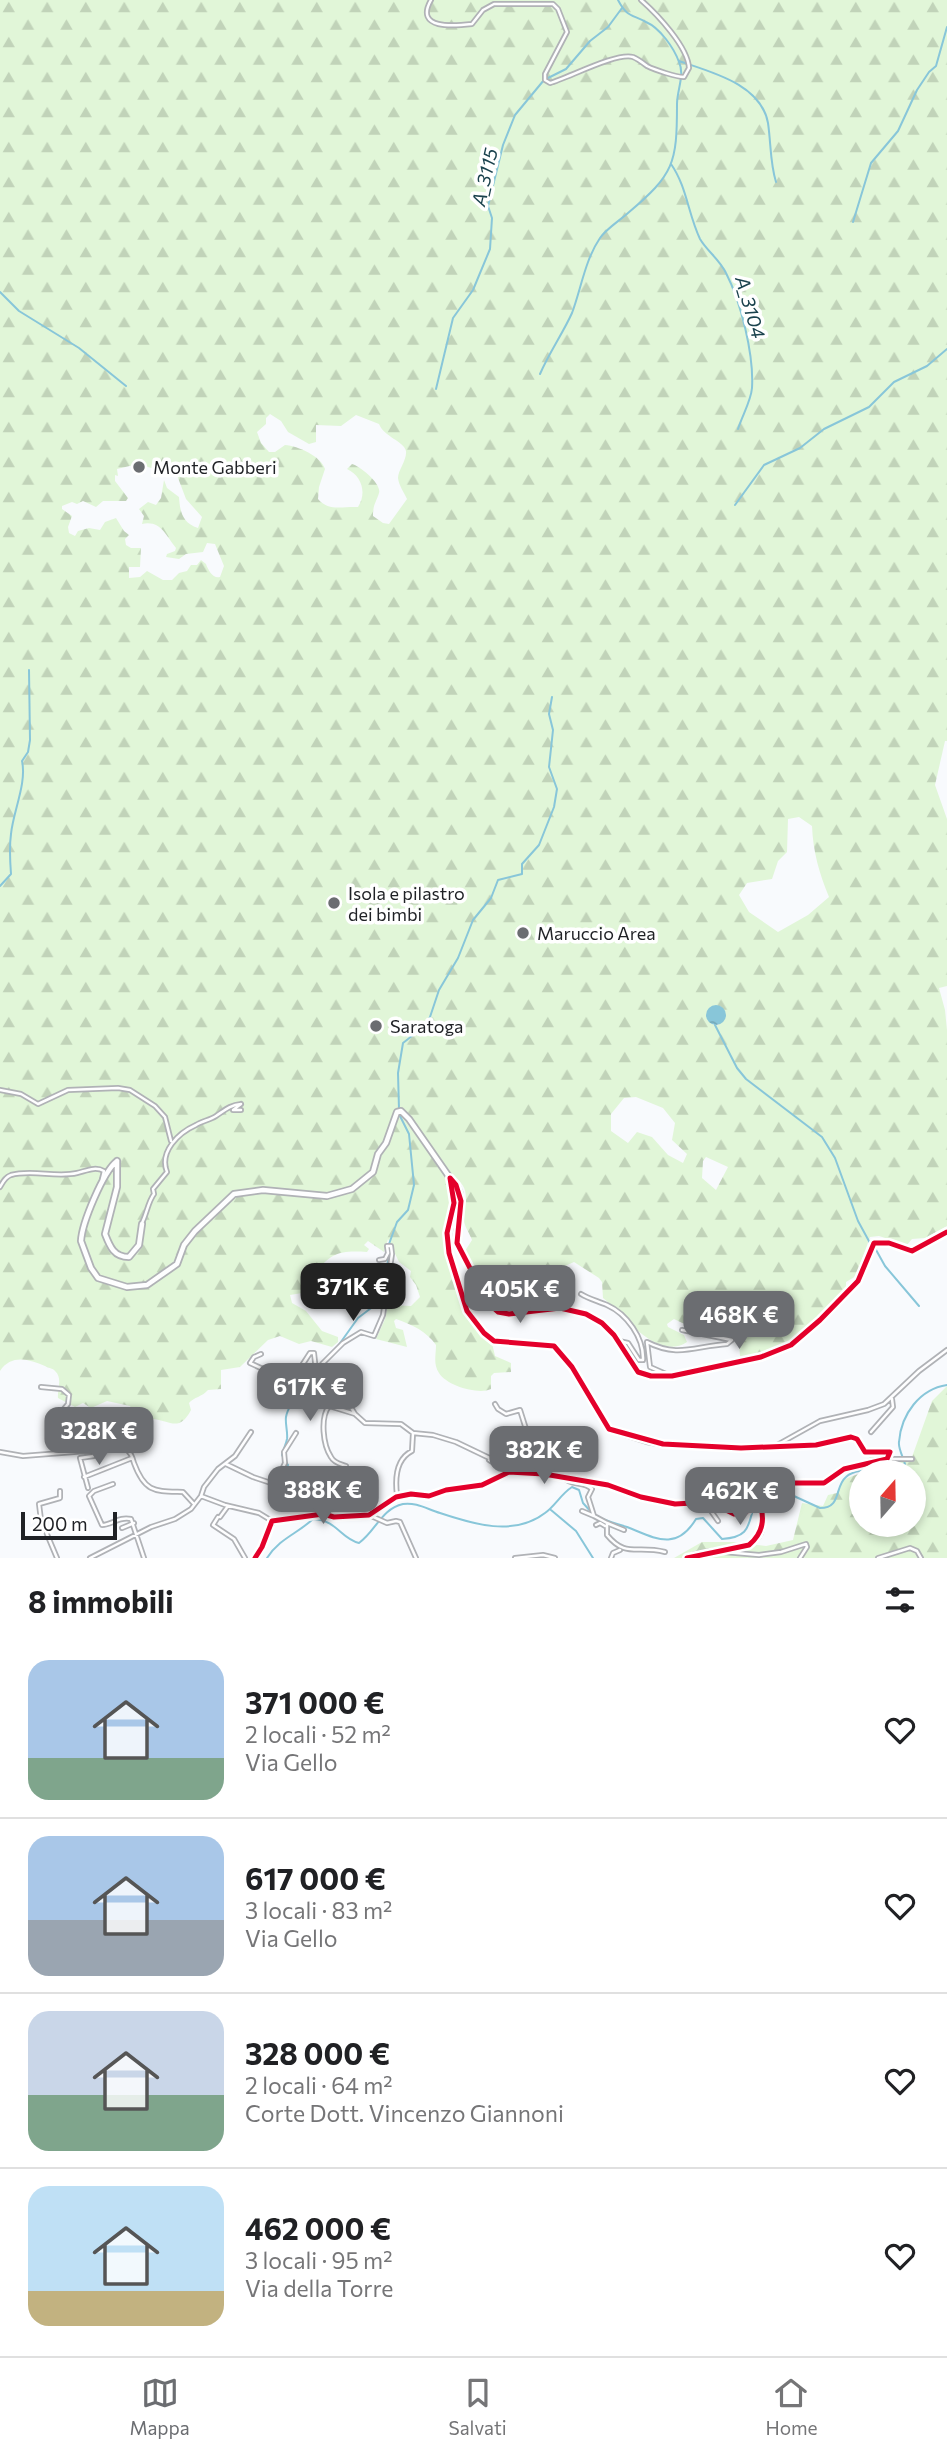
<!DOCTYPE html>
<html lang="it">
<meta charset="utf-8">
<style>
:root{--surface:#fff;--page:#f2f2f2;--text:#202124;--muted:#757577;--line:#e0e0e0;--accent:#6b6d71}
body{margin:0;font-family:Commissioner,sans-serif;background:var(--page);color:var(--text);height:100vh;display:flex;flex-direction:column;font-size:26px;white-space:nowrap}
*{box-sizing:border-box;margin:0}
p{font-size:23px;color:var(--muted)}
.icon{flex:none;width:38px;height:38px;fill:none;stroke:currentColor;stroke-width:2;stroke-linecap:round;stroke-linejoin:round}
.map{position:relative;height:1558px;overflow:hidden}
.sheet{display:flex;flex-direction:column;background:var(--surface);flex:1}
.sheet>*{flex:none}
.needle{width:46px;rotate:20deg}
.fabs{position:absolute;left:849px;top:1460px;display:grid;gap:14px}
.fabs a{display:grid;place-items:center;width:77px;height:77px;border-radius:50%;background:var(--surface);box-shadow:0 4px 10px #0003;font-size:35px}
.scale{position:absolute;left:21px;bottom:18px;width:96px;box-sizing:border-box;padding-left:7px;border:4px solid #1f2125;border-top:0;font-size:19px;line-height:24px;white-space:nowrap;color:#1f2125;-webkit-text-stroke:5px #fff;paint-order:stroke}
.price{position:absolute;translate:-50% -60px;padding:0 16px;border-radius:14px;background:var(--accent);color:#fff;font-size:23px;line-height:46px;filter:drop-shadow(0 2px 4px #0008)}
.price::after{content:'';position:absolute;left:50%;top:42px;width:21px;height:16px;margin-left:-10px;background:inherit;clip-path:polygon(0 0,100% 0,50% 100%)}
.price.on{background:#222;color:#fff}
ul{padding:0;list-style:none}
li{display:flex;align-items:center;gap:21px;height:175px;padding:0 28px}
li+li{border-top:2px solid var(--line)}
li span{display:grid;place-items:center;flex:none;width:196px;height:140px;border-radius:21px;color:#555}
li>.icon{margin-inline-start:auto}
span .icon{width:84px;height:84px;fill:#fffc;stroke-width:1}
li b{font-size:30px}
h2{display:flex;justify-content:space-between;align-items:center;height:84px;padding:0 28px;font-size:30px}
.tabs{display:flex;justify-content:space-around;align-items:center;height:98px;border-top:2px solid var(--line);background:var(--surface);font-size:19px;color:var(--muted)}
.tabs a{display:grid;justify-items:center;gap:4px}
.tabs .on{color:var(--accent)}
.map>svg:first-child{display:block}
</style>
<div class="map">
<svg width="947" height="1558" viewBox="0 0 947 1558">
<defs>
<pattern id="forest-firs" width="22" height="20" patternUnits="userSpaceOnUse" patternTransform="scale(1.75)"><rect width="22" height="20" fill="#e1f6d8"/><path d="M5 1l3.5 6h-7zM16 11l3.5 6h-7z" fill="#c1d3b9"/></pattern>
<pattern id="water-ripples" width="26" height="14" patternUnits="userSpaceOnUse" patternTransform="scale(1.75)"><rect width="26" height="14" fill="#88c6d9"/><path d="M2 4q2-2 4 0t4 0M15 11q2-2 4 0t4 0" fill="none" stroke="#75aaba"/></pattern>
</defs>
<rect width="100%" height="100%" fill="#f8fafd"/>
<path fill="url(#forest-firs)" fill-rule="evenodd" d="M0,0h947v741h-2l-10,44 12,34v167l-8,2 6,22 2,20v196l-22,12 -13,1 -5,6 -28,-9 -9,1 -14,39 -10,6v9c-32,32 -55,59 -102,68l-4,-3 -1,-12 -4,-7c-21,-4 -42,-8 -61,-18l-7,5 1,3 16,8 3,7c-30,20 -63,-27 -84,-44l-1,-16 -3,-4 -25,-16 -20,9 -7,-3 -4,1 1,8 -5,12 6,17c-57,11 -55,-4 -79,-51l-1,-4 7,-11c-2,-6 -8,-14 -8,-20 0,-20 9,-32 -13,-45l-4,3 4,28 -5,25 1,25 19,58 8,13 18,16 3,13 16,7v9l-17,1 -3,3v13c-12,6 -44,-3 -52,-16 -6,-9 -3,-18 -3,-28 -10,-14 -23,-20 -40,-26l-2,2 2,7 7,2 4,17 -31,-8 9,-20 3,-14 23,1 9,-9 -4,-12 -6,-8 1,-6 -12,-9 -11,-23 -4,13 -16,-11 -4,4 5,4 -2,3c-28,-2 -37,1 -54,24l8,8 -13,8 -18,3 2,8 14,8 16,20 16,6v5l-6,5 -21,-6 -12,3 -19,-8 -12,4 -28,27 -19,3v19l-13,1c-6,7 -14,7 -19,13l2,7c-12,23 -21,10 -39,9 -6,0 -11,3 -17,4l-5,-5 2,-8 -2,-4 -23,-5 -16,7 -8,-5 -8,4 -17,-9c-1,-8 5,-20 -3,-27 -2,-3 -7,-3 -10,-5 -16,-7 -34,-12 -45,5zM270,414l11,7 7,11 21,12 7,-2v-17l25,1 15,-11 23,9c5,13 25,17 27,27 1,9 -8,19 -8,27 1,8 6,14 9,21l-18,25 -6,-1 -10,-7c0,-12 3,-13 6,-23 3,-9 -19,-27 -27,-29l-5,5c15,7 20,24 11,38 -15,-1 -29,5 -40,-8l1,-12 6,-18c-4,-13 -27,-23 -40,-24l-10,7h-6l-8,-9 -4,-11 9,-8v-6zM138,464l20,6 11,-5 7,1 -1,4 11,29 16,18 -4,11c-16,-5 -18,-17 -19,-31l-12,-9 -3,-8 -3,18 -5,7 -8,-3 -9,7 5,7 -2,8c19,-4 24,12 34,24l-1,3 -8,3 -1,3 13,2 7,-5 17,-2 4,-9 8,1 9,22 -4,11c-7,2 -12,-7 -14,-13l-5,-4 -4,5h-6l-4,6 -8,2 -7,7h-9l-16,-9 -7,6 -11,1v-11h11l1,-19h-10l-5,-3 -1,-6 4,-4 -5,-4 -8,-13 -11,4 -5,8 -11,-2 -11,3 -3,5 -6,-3 -1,-6 4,-11 -10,-7v-3l10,-4 5,2 6,-3 13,6 7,-6h23l2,-3 -13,-17v-6l3,1 -1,-7zM799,817l13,9c1,25 7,47 17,71l-21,18 -30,17 -29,-20 -10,-17 8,-12 25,-4 6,-18 9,-9 1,-33zM720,1006l4,4 1,9 -7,6 -6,-1 -5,-6zM636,1097l27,11 12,15 -3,17 15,14 -4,9 -15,-8 -16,-18 -15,-5 -9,11 -17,-12v-17l13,-16zM706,1157l22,10 -12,23 -14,-12 1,-17z
M947,1386v172h-273l28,-16h31l33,4 27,-6 9,-37 21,3 5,-11 9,-2 5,-13 19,-7v51h53v-52h-49l-2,-11 15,-8 14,7 20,-3 20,-56z"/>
<path fill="url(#water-ripples)" d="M706 1015a10 10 0 1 1 20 0a10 10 0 1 1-20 0Z"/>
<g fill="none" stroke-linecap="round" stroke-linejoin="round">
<path stroke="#88c6d9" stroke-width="2" d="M679,61c32,11 82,23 89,62 3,20 2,40 8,59
M671,164c16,23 17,50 29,75 7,12 20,21 26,34 15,29 28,82 26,115 -1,13 -10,28 -14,41
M853,222l18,-59 27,-32 19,-41 12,-18 7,-6 11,-39
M0,292l19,19 60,37 47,38
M540,374c9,-21 23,-41 32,-61 9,-24 13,-53 28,-75 6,-9 19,-17 28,-25 46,-39 49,-49 49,-109 0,-14 8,-29 2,-42 -5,-14 -19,-34 -33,-40 -15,-8 -19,-5 -28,-22
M436,389l17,-71 20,-28 17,-41 2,-31 -4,-12 15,-61 12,-30 29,-35 22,-11 24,-28 18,-14 14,-19
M735,505l29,-40 36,-17 24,-19 45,-22 25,-25 33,-16 20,-17
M0,886l11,-12c-1,-13 -2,-26 0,-40 2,-22 16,-51 11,-73l6,-9 2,-12 -1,-70
M715,1025l22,43 9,11 76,58 13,21 23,63 12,22
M399,1109l-1,-36 5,-30 19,-15 8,-11 9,-27 19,-32 15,-38 18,-22 7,-18 24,-6v-10l17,-19 15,-38 3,-18 -8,-22 4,-37 -4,-16 3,-17
M875,1248l10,18 34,40
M338,1346l20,-28 21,-16 11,-50 -1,-8 8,-22 11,-12 6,-25 -5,-51 -10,-20
M287,1487l-4,-13 5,-9 -6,-10c1,-6 4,-10 5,-16 1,-7 -2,-15 -1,-22 2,-15 36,-56 48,-67
M551,1510l25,21 17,27
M600,1518c9,4 18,6 27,9 28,11 49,25 69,-8l7,-1 19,21c31,-2 25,-16 34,-38 2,-5 8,-8 12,-12l15,2 37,17c22,0 14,-21 26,-31 12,-11 42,-6 59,-13 -2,-7 -7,-16 -6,-22 2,-28 21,-53 48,-57
M267,1558c13,-20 30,-24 46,-39 24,1 28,20 46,24 17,-12 22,-34 44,-39 13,-2 24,5 37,9 33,11 74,24 105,0 10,-7 16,-19 27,-26l7,3 4,13 9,10"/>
<defs>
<path id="street" d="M431,0c-17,30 23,26 41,24l11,-14 11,-6h59l5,5 9,23 -22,42v6l5,3c18,-5 67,-31 83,-26 5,2 10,6 14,9 8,4 29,11 37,11l5,-9c-1,-21 -32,-54 -48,-68
M0,1090l21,4 17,10 30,-14 50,-2 12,2 25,16 10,11 6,24
M241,1110h-8l8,-6
M0,1187c3,-5 5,-10 11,-12 21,-6 45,3 66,-2 9,-2 18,-7 27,-2l-2,8
M142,1223c5,-10 6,-21 12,-29l-1,-5 14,-17c-8,-20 11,-39 29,-47 6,-4 14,-5 20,-9 9,-6 14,-11 25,-12
M379,1260l6,-1 3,-6 -1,-7h4l1,8 -9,61 -9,21 -13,-4 -18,11 -21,21 4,16 20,19 9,15 10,9 36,1 12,9 20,2 23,7 48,23 4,7
M581,1294c8,5 17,7 26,11 20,9 37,33 36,55h-4l-11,-17 -9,-2
M261,1354l-7,3 -4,6 26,12 16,1 7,-6 11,-17h4l2,18 10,9
M666,1374l-16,-7 -3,-25c31,16 48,4 80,2l5,-4 -50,-10
M41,1387l21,2 7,6 -1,9 -9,11 10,12 7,25
M495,1404l3,5 8,5 14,-4 6,19 8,5 -7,6 2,5 19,9v4l-25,3 3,7 9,5
M871,1432l22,-25 -1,-8
M777,1445l43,-24 48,-11 16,-6 35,-33 28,-21
M0,1452l23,4 102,-8c6,5 7,8 9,15 11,30 21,28 49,29l11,12
M887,1459h25
M489,1460l11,7 3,7
M226,1464l27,13 21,7
M346,1466c-5,-2 -12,-3 -15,-9 -8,-12 -11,-39 -2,-51l26,8
M360,1473l7,40
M84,1477l48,-19
M564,1478c7,8 20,3 28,11l-4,8 6,19 13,7v12c19,23 29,10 58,17
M113,1484l-19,7 -5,5 13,29c10,0 17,-9 29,-6l13,39
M88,1488l-8,-30 14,-2v-3
M273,1489l12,-26 -1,-11 12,-19
M397,1495c-2,-16 -1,-36 15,-44l1,-18
M201,1496l24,9 34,8 13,8
M701,1505l10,6 7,10
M582,1511l12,5
M369,1515l18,8 9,-2 4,1 16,36
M218,1517l-5,8 21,14 11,19
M220,1517l8,-11
M607,1523l17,7
M596,1525l4,-2 5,3
M122,1528l12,-5
M724,1552l35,3 22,-3 25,-8 1,3 -7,11
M57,1558l-16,-38 -2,-16 21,-6v-7
M90,1558l61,-31 24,-8 16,-10 10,-13 3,-9 14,-18 17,-13 16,-24
M515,1558l28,-3 12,3
M611,1558l2,-5 7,-3
M878,1558l32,-10 7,3 4,7"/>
<path id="secondary" d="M117,1161c-14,11 -35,62 -36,80l10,27 7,10 29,9 20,-2 30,-21 7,-19 11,-14 39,-37 29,-4 64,6 25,-7 21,-17 5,-18 8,-11 11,-31 4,-1 8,8 41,59
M117,1161v26l-12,47c5,13 9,23 24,23l10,-12 3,-21
M723,1508h18l30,-25h53l20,-14 43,-10 3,-7h-25l-8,-13 -6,-2 -35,8 -75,3 -78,-4 -16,-3 -38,-12 -37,-62 -18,-21 -60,-5 -10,-8 -17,-22 -18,-58 -2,-20 7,-30 -4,-25c21,19 4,42 7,65l31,60 10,9 11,2 51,-6 26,6 16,9 12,12 24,37 13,4h21l89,-19 30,-12 29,-25 38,-39 16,-38c14,-4 25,5 38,8l35,-19
M255,1558l7,-11 10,-26 51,-7 11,3 35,-2 27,-18 15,-3 18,2 17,-6 36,-5 27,-13 35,2 38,6 26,5 33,12 34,7 35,-2 24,12 12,-2 8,-8 7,4c3,8 2,14 0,22 -9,28 -51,16 -74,28"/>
</defs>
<use href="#street" stroke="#b0b2b6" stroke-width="6"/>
<use href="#secondary" stroke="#b0b2b6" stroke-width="8"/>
<use href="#street" stroke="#fefeff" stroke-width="2.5"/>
<use href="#secondary" stroke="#fefeff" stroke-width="4.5"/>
<defs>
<path id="bus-1" d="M723,1508h18l30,-25h53l20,-14 43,-10 3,-7h-25l-8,-13 -6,-2 -35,8 -75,3 -78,-4 -54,-15 -37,-62 -18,-21 -60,-5 -10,-8 -17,-22 -18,-58 -2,-20 7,-30 -4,-25 6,7 5,16 -4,42 31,60 10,9 11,2 51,-6 26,6 16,9 12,12 24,37 13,4h21l89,-19 30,-12 29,-25 38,-39 16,-38h15l23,8 35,-19
M255,1558l7,-11 10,-26 51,-7 11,3 35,-2 27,-18 15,-3 18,2 17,-6 36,-5 27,-13 35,2 64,11 33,12 34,7 35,-2 24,12 12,-2 8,-8 7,4c4,15 0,27 -12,37l-62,13"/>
</defs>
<use href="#bus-1" stroke="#fff" stroke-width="10"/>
<use href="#bus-1" stroke="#e4002b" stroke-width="5"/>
</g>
<g fill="#6b6d71" stroke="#fff" stroke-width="2.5">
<circle cx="139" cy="467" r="7"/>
<circle cx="334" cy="903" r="7"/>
<circle cx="523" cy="933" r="7"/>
<circle cx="376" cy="1026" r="7"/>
</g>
<g text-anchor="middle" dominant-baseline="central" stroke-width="7" stroke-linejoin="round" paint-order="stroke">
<g font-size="18" fill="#1f2125" stroke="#fff" text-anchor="start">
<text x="153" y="467">Monte Gabberi</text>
<text x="348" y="893">Isola e pilastro<tspan x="348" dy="21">dei bimbi</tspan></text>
<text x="537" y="933">Maruccio Area</text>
<text x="390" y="1026">Saratoga</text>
</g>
<g font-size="19" font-style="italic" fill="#1a424d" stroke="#fff">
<text transform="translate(484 177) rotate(-77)">A_3115</text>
<text transform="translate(751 307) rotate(74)">A_3104</text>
</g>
</g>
</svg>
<div class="fabs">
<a><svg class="needle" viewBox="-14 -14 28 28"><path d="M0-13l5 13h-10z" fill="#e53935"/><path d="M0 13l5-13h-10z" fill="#757577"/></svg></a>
</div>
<div class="scale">200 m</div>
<b class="price on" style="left:353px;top:1323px">371K €</b>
<b class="price" style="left:520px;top:1325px">405K €</b>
<b class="price" style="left:739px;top:1351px">468K €</b>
<b class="price" style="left:310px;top:1423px">617K €</b>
<b class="price" style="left:99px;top:1467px">328K €</b>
<b class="price" style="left:544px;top:1486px">382K €</b>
<b class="price" style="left:323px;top:1526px">388K €</b>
<b class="price" style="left:740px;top:1527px">462K €</b>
</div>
<section class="sheet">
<h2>8 immobili<svg class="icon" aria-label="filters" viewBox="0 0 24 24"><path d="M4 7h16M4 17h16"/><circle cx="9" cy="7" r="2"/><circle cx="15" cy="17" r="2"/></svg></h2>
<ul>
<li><span style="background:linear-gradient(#a9c7e8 70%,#7fa58c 0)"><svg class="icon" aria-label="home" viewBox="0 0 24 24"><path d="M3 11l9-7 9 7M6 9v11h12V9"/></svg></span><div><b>371 000 €</b><p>2 locali · 52 m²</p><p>Via Gello</p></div><svg class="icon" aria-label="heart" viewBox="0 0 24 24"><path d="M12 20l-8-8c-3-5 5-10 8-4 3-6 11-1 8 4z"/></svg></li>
<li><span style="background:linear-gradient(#a9c7e8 60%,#9aa5b1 0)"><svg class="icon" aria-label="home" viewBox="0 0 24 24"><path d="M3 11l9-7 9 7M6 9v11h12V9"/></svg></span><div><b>617 000 €</b><p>3 locali · 83 m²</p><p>Via Gello</p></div><svg class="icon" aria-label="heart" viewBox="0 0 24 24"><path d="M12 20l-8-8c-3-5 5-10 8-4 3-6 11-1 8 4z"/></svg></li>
<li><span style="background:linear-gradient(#c9d6e8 60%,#7fa58c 0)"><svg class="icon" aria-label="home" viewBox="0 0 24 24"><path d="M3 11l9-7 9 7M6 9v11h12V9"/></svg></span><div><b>328 000 €</b><p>2 locali · 64 m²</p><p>Corte Dott. Vincenzo Giannoni</p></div><svg class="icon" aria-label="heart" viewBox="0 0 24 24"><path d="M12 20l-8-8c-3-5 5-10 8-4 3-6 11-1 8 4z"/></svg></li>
<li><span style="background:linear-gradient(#bfe0f5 75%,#c2b280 0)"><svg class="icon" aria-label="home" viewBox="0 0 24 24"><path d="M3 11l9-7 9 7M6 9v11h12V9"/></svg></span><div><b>462 000 €</b><p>3 locali · 95 m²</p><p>Via della Torre</p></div><svg class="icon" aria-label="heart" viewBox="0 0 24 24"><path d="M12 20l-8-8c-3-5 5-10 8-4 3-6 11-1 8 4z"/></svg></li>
</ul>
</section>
<nav class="tabs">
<a class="on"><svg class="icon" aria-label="map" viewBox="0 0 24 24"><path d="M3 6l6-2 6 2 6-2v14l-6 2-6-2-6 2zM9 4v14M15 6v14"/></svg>Mappa</a>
<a><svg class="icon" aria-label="saved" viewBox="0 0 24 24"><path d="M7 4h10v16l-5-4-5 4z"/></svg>Salvati</a>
<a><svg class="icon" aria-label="home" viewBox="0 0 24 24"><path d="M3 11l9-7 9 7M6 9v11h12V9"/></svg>Home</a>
</nav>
